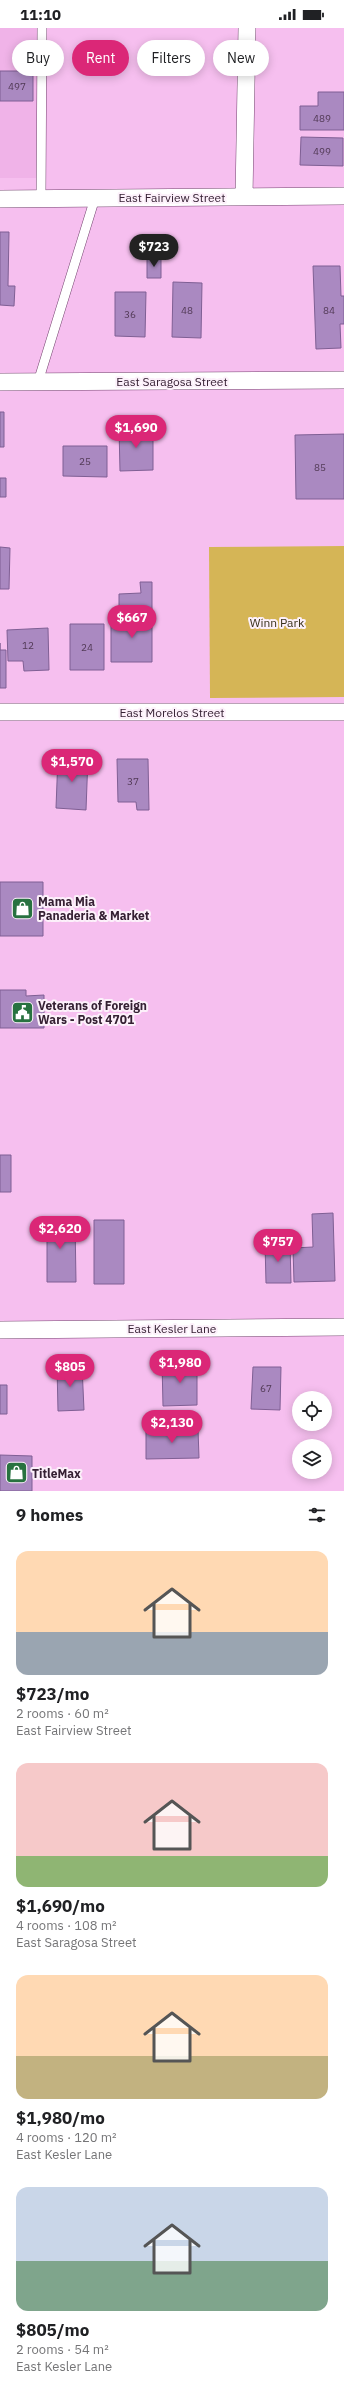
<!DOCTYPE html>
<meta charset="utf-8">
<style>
:root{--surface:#fff;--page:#f6f6f6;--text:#202124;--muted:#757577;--accent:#db2777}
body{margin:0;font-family:"IBM Plex Sans",sans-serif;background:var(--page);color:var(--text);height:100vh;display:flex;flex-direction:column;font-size:15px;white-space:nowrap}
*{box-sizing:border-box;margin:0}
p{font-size:13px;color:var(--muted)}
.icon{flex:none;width:22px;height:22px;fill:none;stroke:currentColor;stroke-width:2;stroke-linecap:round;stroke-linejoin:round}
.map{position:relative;height:1463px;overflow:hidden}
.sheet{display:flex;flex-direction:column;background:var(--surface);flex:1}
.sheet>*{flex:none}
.hud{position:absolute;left:12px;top:12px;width:320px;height:36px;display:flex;gap:8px}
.tools{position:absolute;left:292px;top:1363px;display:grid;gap:8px}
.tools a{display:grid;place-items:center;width:40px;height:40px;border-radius:50%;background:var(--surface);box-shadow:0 2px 10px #0003;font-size:20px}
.price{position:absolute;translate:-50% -34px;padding:0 9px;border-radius:14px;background:var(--accent);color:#fff;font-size:13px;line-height:26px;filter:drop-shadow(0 1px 2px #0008)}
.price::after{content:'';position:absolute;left:50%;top:24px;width:12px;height:9px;margin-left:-6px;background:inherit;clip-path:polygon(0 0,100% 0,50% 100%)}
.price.selected{background:#222;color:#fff}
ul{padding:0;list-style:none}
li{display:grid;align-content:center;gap:8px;height:212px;padding:0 16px}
li span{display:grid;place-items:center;height:124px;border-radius:12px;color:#555}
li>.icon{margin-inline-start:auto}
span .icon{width:72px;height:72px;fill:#fffc;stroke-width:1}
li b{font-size:17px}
h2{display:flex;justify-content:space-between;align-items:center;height:48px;padding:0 16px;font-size:17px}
.chip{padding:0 14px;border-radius:18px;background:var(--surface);box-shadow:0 2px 10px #0003;font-size:14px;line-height:36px}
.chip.selected{background:var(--accent);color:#fff}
.status{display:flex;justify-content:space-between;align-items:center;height:28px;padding:0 20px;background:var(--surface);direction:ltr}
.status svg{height:11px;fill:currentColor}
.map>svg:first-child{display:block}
</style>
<div class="status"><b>11:10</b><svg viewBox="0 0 49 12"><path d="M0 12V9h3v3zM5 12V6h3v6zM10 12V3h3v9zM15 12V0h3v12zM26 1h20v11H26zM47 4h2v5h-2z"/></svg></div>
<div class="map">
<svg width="344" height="1463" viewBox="0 0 344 1463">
<rect width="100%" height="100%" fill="#f6bfef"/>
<path fill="#f0b3e8" d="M0,0h47l-2,150h-45z"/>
<path fill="#d5b556" d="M344,518v151l-134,1 -1,-151z"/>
<path fill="#aa89c1" stroke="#7f5f94" d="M0,43h33v30h-33z
M318,64h26v38h-44v-24h18z
M301,109l42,1v28l-43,-1z
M0,204h9l-1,54h7l-1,20 -14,-1z
M147,230h14v20h-14z
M313,238h27l1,30h3v28h-4l1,24 -25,1z
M173,254l29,1 -1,55 -29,-1z
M115,264h31l-1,45 -30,-1z
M0,384h4v35h-4z
M153,399v43l-33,1 -1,-43z
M344,406v65h-48l-1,-64z
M63,418h44v31l-44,-1z
M0,450h6v19h-6z
M0,519l10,1 -1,41h-9z
M140,554h12v30l-33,1v-19l22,-1z
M111,588h41v46h-41z
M70,596h34v46h-34z
M48,600l1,42 -25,1 -1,-10h-15l-1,-31z
M0,615v7h6v38h-6z
M58,728l30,1 -2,53 -30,-2z
M117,731h31l1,51h-12l-1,-8h-18z
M0,854h43v54h-43z
M0,962h26v6l18,-1v33h-44z
M0,1127h11v37h-11z
M333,1185l2,68 -41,1 -1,-34 20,-1 -1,-33z
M75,1192l1,62h-29v-47h-8v-14z
M94,1192h30v64h-30z
M265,1215h25l1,40h-25z
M162,1334h35v43l-34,1z
M57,1338h25l2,44 -26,1z
M253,1339h28l-1,43 -29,-1z
M0,1357h7v29h-7z
M198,1401l1,29 -53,1v-29z
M0,1427l32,1v35h-32z"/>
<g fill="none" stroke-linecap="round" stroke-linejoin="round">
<defs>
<path id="lane" d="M41,171l1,-171
M38,354l57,-184"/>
<path id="street" d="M244,169l3,-169
M0,171l344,-3
M0,354l344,-2
M0,684h344
M0,1302l344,-3"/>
</defs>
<use href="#lane" stroke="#74456f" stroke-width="10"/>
<use href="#street" stroke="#74456f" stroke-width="18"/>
<use href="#lane" stroke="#fff" stroke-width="9"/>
<use href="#street" stroke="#fff" stroke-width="17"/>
</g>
<defs>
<symbol id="shop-square" viewBox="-11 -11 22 22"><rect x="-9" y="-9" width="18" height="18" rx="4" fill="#287240" stroke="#fcf0fa"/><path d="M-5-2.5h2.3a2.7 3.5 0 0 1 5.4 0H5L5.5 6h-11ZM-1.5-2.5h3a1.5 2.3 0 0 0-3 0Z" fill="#fff"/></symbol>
<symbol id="civic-square" viewBox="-11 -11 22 22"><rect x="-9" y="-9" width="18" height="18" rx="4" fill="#287240" stroke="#fcf0fa"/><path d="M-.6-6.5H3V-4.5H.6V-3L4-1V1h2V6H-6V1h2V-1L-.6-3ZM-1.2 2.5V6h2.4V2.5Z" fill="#fff"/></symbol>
</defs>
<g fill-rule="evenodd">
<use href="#shop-square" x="10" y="868" width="25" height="25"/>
<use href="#civic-square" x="10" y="972" width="25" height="25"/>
<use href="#shop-square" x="4" y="1432" width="25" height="25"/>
</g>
<g text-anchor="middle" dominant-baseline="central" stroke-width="4" stroke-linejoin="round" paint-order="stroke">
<g font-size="10" fill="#523a56">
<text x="17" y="58">497</text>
<text x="322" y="90">489</text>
<text x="322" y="123">499</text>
<text x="187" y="282">48</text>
<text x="329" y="282">84</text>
<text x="130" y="286">36</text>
<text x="85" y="433">25</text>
<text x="320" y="439">85</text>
<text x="28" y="617">12</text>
<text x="87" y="619">24</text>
<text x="133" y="753">37</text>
<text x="266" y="1360">67</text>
</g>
<g font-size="12" fill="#352033" stroke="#fcf0fa">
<text x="172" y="169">East Fairview Street</text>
<text x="172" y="353">East Saragosa Street</text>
<text x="172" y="684">East Morelos Street</text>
<text x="172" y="1300">East Kesler Lane</text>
</g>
<g font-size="12" fill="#39311b" stroke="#fcf0fa">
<text x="277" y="594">Winn Park</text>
</g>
<g font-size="12" font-weight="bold" fill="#352033" stroke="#fcf0fa" text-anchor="start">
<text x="38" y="873">Mama Mia<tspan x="38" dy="14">Panaderia &amp; Market</tspan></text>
<text x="38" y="977">Veterans of Foreign<tspan x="38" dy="14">Wars - Post 4701</tspan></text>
<text x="32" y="1445">TitleMax</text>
</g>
</g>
</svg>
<div class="tools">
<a><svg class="icon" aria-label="locate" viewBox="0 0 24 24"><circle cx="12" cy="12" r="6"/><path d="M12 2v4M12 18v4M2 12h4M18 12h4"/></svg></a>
<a><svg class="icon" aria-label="layers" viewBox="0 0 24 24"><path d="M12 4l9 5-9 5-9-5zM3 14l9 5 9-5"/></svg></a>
</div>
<b class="price selected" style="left:154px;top:240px">$723</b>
<b class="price" style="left:136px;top:421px">$1,690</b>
<b class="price" style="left:132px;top:611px">$667</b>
<b class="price" style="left:72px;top:755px">$1,570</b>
<b class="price" style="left:60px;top:1222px">$2,620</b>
<b class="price" style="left:278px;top:1235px">$757</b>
<b class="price" style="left:180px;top:1356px">$1,980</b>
<b class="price" style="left:70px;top:1360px">$805</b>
<b class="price" style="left:172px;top:1416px">$2,130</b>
<div class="hud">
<a class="chip">Buy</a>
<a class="chip selected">Rent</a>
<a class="chip">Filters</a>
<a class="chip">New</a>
</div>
</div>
<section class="sheet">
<h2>9 homes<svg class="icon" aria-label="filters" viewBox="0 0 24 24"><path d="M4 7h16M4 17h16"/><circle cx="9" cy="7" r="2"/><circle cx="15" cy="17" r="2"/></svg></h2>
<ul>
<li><span style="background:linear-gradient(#ffd9b3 65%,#9aa5b1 0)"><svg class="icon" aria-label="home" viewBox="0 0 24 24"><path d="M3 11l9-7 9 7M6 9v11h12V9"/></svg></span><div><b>$723/mo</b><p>2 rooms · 60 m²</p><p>East Fairview Street</p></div></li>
<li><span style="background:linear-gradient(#f6c9c9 75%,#8fb573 0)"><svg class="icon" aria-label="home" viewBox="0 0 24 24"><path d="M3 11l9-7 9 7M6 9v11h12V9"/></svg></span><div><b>$1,690/mo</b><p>4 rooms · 108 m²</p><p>East Saragosa Street</p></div></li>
<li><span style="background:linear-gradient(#ffd9b3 65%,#c2b280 0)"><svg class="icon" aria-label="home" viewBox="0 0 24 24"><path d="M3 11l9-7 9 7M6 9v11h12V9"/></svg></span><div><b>$1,980/mo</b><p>4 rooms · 120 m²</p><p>East Kesler Lane</p></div></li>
<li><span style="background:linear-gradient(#c9d6e8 60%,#7fa58c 0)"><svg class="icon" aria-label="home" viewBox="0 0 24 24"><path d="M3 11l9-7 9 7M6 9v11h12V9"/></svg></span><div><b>$805/mo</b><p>2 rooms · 54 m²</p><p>East Kesler Lane</p></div></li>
</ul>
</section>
